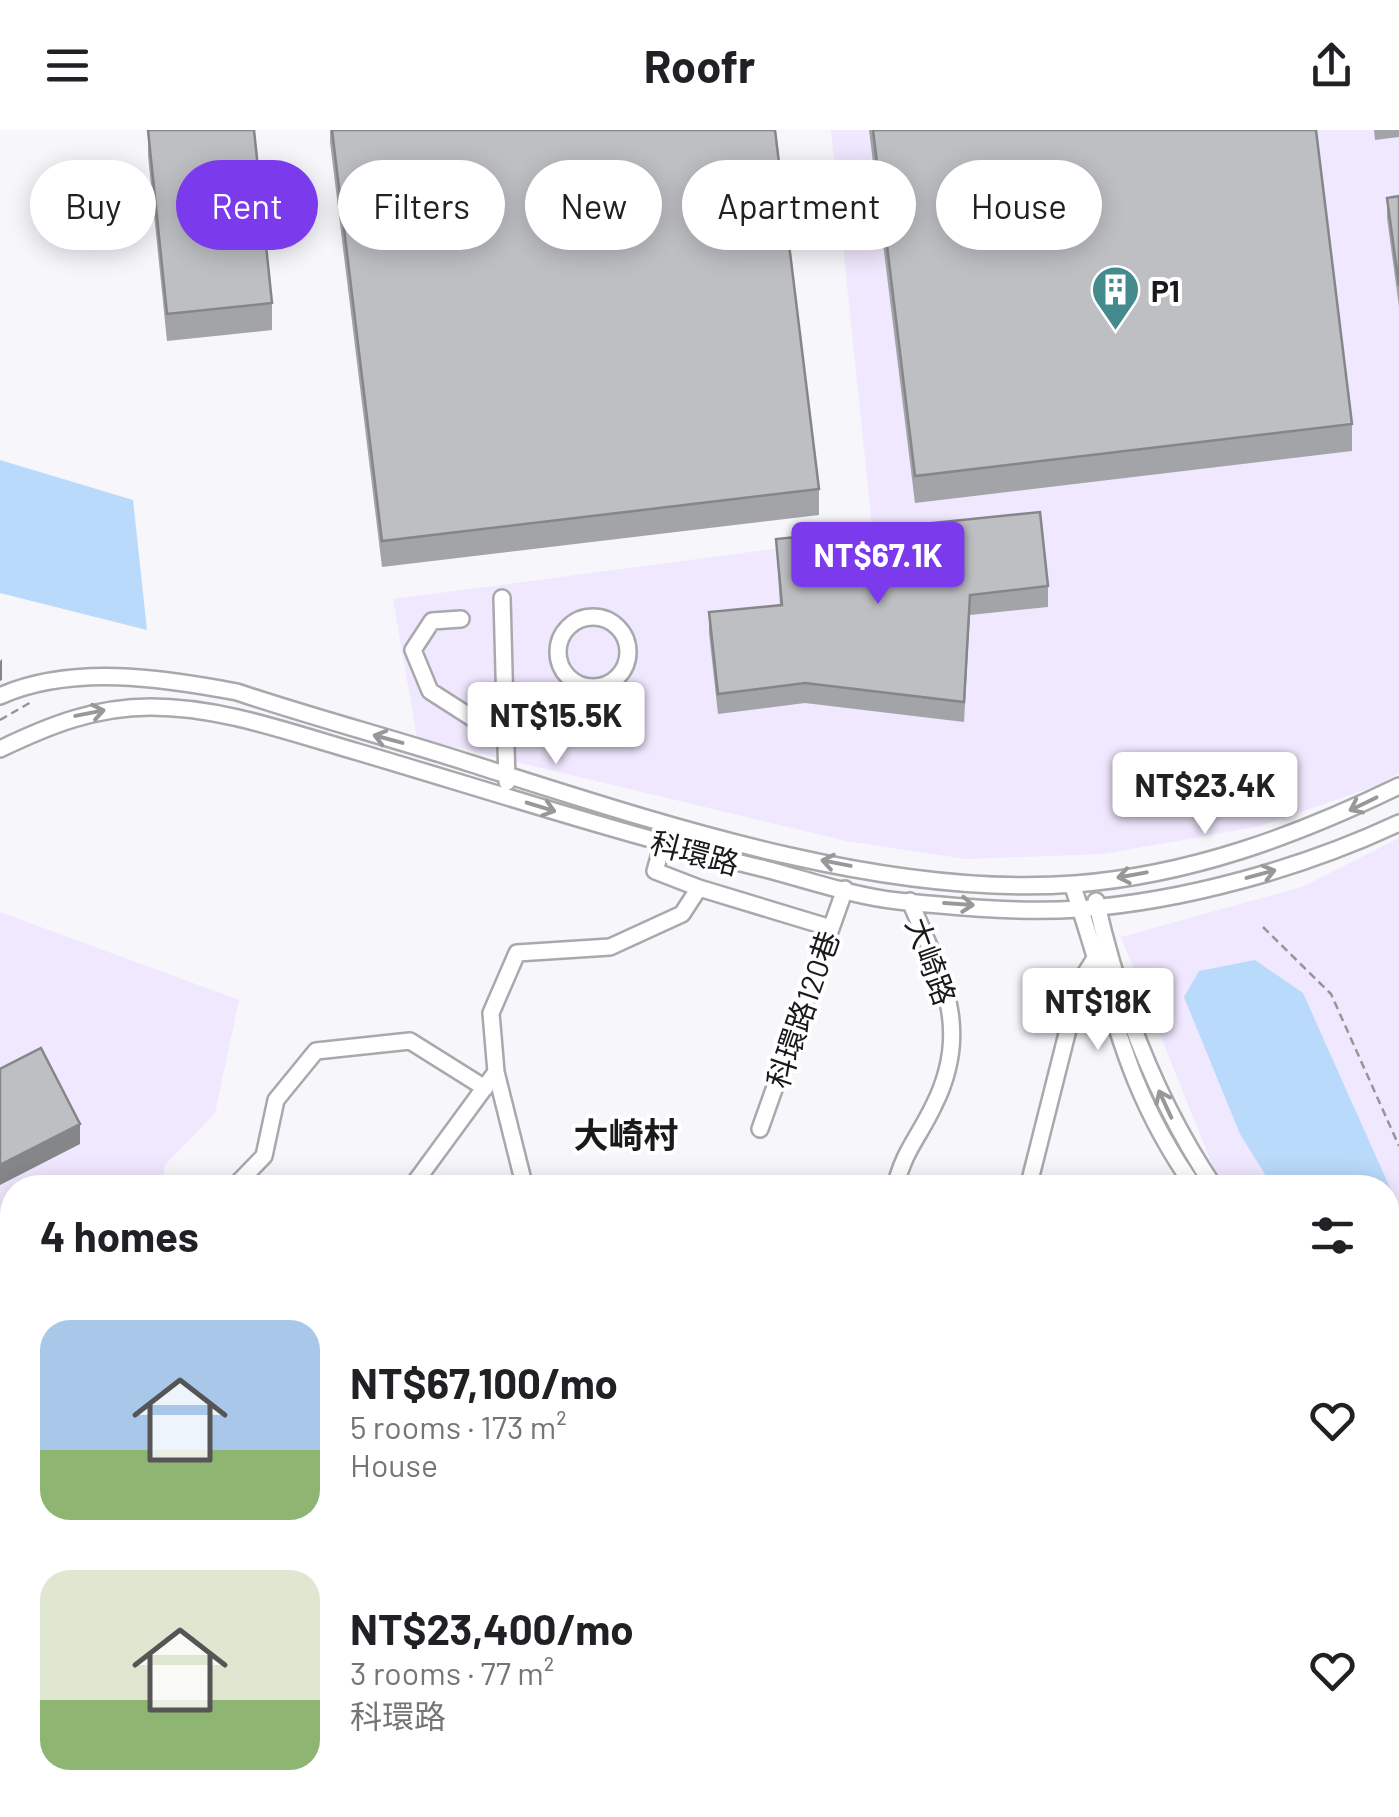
<!DOCTYPE html>
<meta charset="utf-8">
<style>
:root{--surface:#fff;--page:#f2f2f2;--text:#202124;--muted:#757577;--accent:#7c3aed}
body{margin:0;font-family:Barlow,"Noto Sans TC",sans-serif;background:var(--page);color:var(--text);height:100vh;display:flex;flex-direction:column;font-size:38px;white-space:nowrap}
*{box-sizing:border-box;margin:0}
p{font-size:32px;color:var(--muted)}
.icon{flex:none;width:55px;height:55px;fill:none;stroke:currentColor;stroke-width:2;stroke-linecap:round;stroke-linejoin:round}
.map{position:relative;flex:1;overflow:hidden}
.details{position:absolute;left:0px;top:1045px;width:1400px;height:642px;display:flex;flex-direction:column;background:var(--surface);border-radius:40px 40px 0 0;box-shadow:0 5px 25px #0003}
.details>*{flex:none}
.hud{position:absolute;left:30px;top:30px;width:1340px;height:90px;display:flex;gap:20px}
.price{position:absolute;translate:-50% -85px;padding:0 22px;border-radius:10px;background:#fff;color:#222;font-size:32px;line-height:65px;filter:drop-shadow(0 2px 5px #0008)}
.price::after{content:'';position:absolute;left:50%;top:60px;width:30px;height:22px;margin-left:-15px;background:inherit;clip-path:polygon(0 0,100% 0,50% 100%)}
.price.on{background:var(--accent);color:#fff}
ul{padding:0;list-style:none}
li{display:flex;align-items:center;gap:30px;height:250px;padding:0 40px}
li span{display:grid;place-items:center;flex:none;width:280px;height:200px;border-radius:30px;color:#555}
li>.icon{margin-inline-start:auto}
span .icon{width:120px;height:120px;fill:#fffc;stroke-width:1}
li b{font-size:42px}
h2{display:flex;justify-content:space-between;align-items:center;height:120px;padding:0 40px;font-size:42px}
.tag{padding:0 35px;border-radius:45px;background:var(--surface);box-shadow:0 5px 25px #0003;font-size:35px;line-height:90px}
.tag.on{background:var(--accent);color:#fff}
header{display:flex;justify-content:space-between;align-items:center;height:130px;padding:0 40px;background:var(--surface);font-size:45px;font-weight:700}
.map>svg:first-child{display:block}
</style>
<header><svg class="icon" aria-label="menu" viewBox="0 0 24 24"><path d="M4 6h16M4 12h16M4 18h16"/></svg>Roofr<svg class="icon" aria-label="share" viewBox="0 0 24 24"><path d="M12 15V3M7 8l5-5 5 5M5 13v7h14v-7"/></svg></header>
<div class="map">
<svg width="1399" height="1687" viewBox="0 0 1399 1687">
<rect width="100%" height="100%" fill="#f6f6fb"/>
<path fill="#f0e8fe" d="M831,0h568v643l-23,13 -115,40 -158,28 -137,5 -120,-18 -429,-103 -24,-139 480,-63z
M1399,708v635l-11,-13v-272l-167,-1 -100,-250 181,-50z
M0,782l239,88 -24,113 -50,52 -4,22 -149,1v617h514l-19,12h-507z"/>
<path fill="#c2e5d3" d="M1388,1208l11,8v122l-11,-14z
M1388,1561l11,10v116h-150v-12h139z
M1116,1675h59l-29,12h-46z"/>
<path fill="#b9dafa" d="M0,330l133,40 14,130 -147,-37z
M1255,830l48,33 96,215v72l-11,-5v-87l-115,-1 -33,-53 -56,-137 15,-26z"/>
<g fill="none" stroke-linecap="round" stroke-linejoin="round">
<defs>
<path id="minor" d="M502,468l5,184
M558 522a35 35 0 1 1 70 0a35 35 0 1 1-70 0Z
M461,489l-29,2 -19,29 17,41 78,50 73,-56
M0,566c72,-32 163,-18 237,-4 77,26 155,46 232,71 184,58 411,136 606,121 115,-9 221,-48 324,-98
M0,619c50,-24 95,-42 151,-42 71,0 140,26 207,45 135,40 270,84 407,117 43,11 88,27 133,32 58,6 123,12 181,8 106,-8 224,-41 320,-86
M1072,754c40,115 49,200 123,304
M699,758l132,40
M1096,771c23,102 60,200 119,287
M496,942l29,116
M760,999l85,-240
M233,1058l31,-32 12,-56 40,-49 94,-10 75,47
M411,1058l85,-116 -5,-59 26,-60 93,-6 72,-33 17,-26 -44,-17 10,-35
M895,1058c8,-36 24,-51 39,-83 39,-78 6,-131 -24,-204
M1028,1058l52,-206 17,-27
M1388,1182l11,7
M1388,1199l11,7
M1388,1390l11,-4
M1388,1539l11,5
M608,1687l3,-12"/>
</defs>
<use href="#minor" stroke="#a8a9ad" stroke-width="20"/>
<path stroke="#969699" stroke-width="2.5" stroke-dasharray="8 5" stroke-linecap="butt" d="M0,590l33,-19
M1263,797l68,67 68,152"/>
<use href="#minor" stroke="#fff" stroke-width="15"/>
</g>
<path fill="#a3a4a8" d="M148,0l124,173v27l-105,11 -19,-185z
M330,0h445l44,359v26l-437,52 -52,-425z
M869,0h447l36,294v27l-437,52z
M1374,0h25v7l-24,3z
M1399,66v111l-12,-89v-20z
M776,409l272,47v21l-78,8 -6,107 -159,-19 -87,11 -9,-81v-21l71,-6z"/>
<path fill="#858688" d="M2,529v21l-2,1v-20z
M80,994v20l-80,41v-20z"/>
<path fill="#bebfc3" stroke="#858688" stroke-width="2.5" d="M148,0h106l18,173 -105,11z
M332,0h443l44,359 -437,52z
M873,0h443l36,294 -437,52z
M1399,66v90l-12,-88z
M1040,382l8,74 -78,9 -6,107 -159,-19 -87,11 -9,-82 73,-7 -6,-66z
M41,918l39,76 -80,41v-96z
M0,1651l18,36h-18z
M238,1675h14l20,12h-56z"/>
<defs><path id="oneway-shaft" d="M-6 0H5M1.5-3L5.5 0L1.5 3" fill="none" stroke-width="1.6" stroke-linecap="round" stroke-linejoin="round" transform="scale(2.5)"/></defs>
<g stroke="#989899">
<use href="#oneway-shaft" transform="translate(90 583) rotate(-11)"/>
<use href="#oneway-shaft" transform="translate(388 609) rotate(-165)"/>
<use href="#oneway-shaft" transform="translate(1363 674) rotate(154)"/>
<use href="#oneway-shaft" transform="translate(541 677) rotate(17)"/>
<use href="#oneway-shaft" transform="translate(836 733) rotate(-169)"/>
<use href="#oneway-shaft" transform="translate(1261 744) rotate(-15)"/>
<use href="#oneway-shaft" transform="translate(1132 745) rotate(170)"/>
<use href="#oneway-shaft" transform="translate(959 774) rotate(4)"/>
<use href="#oneway-shaft" transform="translate(1165 974) rotate(-115)"/>
</g>
<defs>
<symbol id="building-pin" viewBox="-11 -11 22 30"><path d="M0 17L-7.5 6A9.5 9.5 0 1 1 7.5 6Z" fill="#438b8c" stroke="#fff"/><path d="M-4-6H4V6H1V3H-1V6H-4ZM-2.5-4.3h1.7v1.8h-1.7ZM.8-4.3h1.7v1.8H.8ZM-2.5-1h1.7V.8h-1.7ZM.8-1h1.7V.8H.8Z" fill="#fff"/></symbol>
</defs>
<g fill-rule="evenodd">
<use href="#building-pin" x="1088" y="132" width="55" height="75"/>
</g>
<g text-anchor="middle" dominant-baseline="central" stroke-width="8" stroke-linejoin="round" paint-order="stroke">
<g font-size="30" font-weight="bold" fill="#1a1a1c" stroke="#fff" text-anchor="start">
<text x="1151" y="160">P1</text>
</g>
<g font-size="30" fill="#1a1a1c" stroke="#fff">
<text transform="translate(695 722) rotate(15)">科環路</text>
<text transform="translate(932 831) rotate(70)">大崎路</text>
<text transform="translate(802 879) rotate(-71)">科環路120巷</text>
</g>
<g font-size="35" font-weight="bold" fill="#1a1a1c" stroke="#fff">
<text x="626" y="1004">大崎村</text>
</g>
</g>
</svg>
<b class="price on" style="left:878px;top:477px">NT$67.1K</b>
<b class="price" style="left:556px;top:637px">NT$15.5K</b>
<b class="price" style="left:1205px;top:707px">NT$23.4K</b>
<b class="price" style="left:1098px;top:923px">NT$18K</b>
<div class="hud">
<a class="tag">Buy</a>
<a class="tag on">Rent</a>
<a class="tag">Filters</a>
<a class="tag">New</a>
<a class="tag">Apartment</a>
<a class="tag">House</a>
</div>
<section class="details">
<h2>4 homes<svg class="icon" aria-label="filters" viewBox="0 0 24 24"><path d="M4 7h16M4 17h16"/><circle cx="9" cy="7" r="2"/><circle cx="15" cy="17" r="2"/></svg></h2>
<ul>
<li><span style="background:linear-gradient(#a9c7e8 65%,#8fb573 0)"><svg class="icon" aria-label="home" viewBox="0 0 24 24"><path d="M3 11l9-7 9 7M6 9v11h12V9"/></svg></span><div><b>NT$67,100/mo</b><p>5 rooms · 173 m²</p><p>House</p></div><svg class="icon" aria-label="heart" viewBox="0 0 24 24"><path d="M12 20l-8-8c-3-5 5-10 8-4 3-6 11-1 8 4z"/></svg></li>
<li><span style="background:linear-gradient(#dfe7d0 65%,#8fb573 0)"><svg class="icon" aria-label="home" viewBox="0 0 24 24"><path d="M3 11l9-7 9 7M6 9v11h12V9"/></svg></span><div><b>NT$23,400/mo</b><p>3 rooms · 77 m²</p><p>科環路</p></div><svg class="icon" aria-label="heart" viewBox="0 0 24 24"><path d="M12 20l-8-8c-3-5 5-10 8-4 3-6 11-1 8 4z"/></svg></li>
</ul>
</section>
</div>
